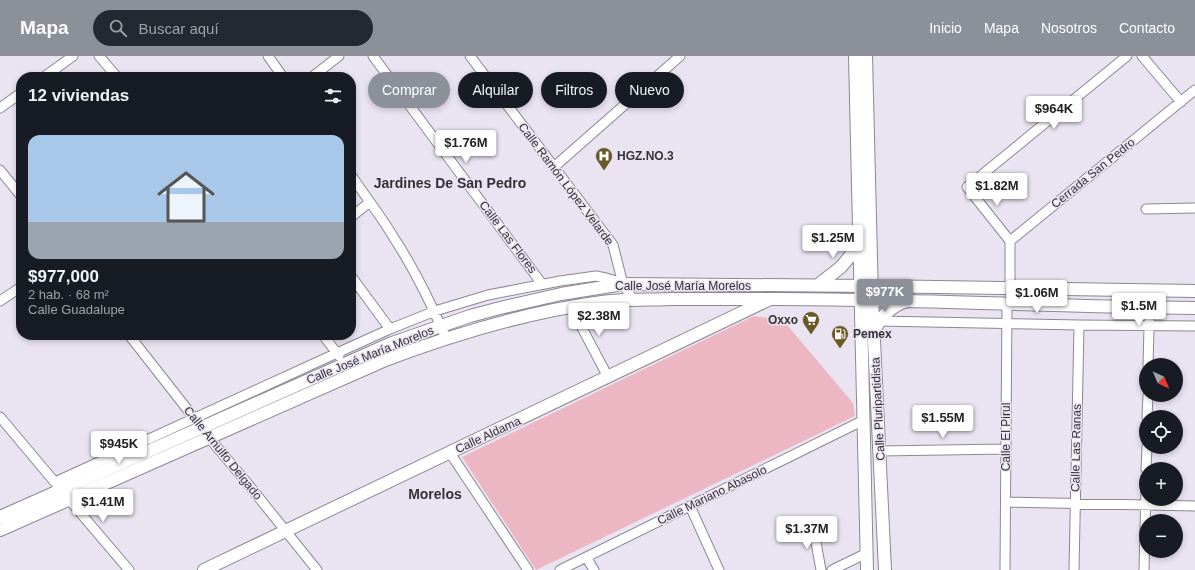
<!DOCTYPE html>
<html lang="es">
<meta charset="utf-8">
<style>
:root{--surface:#171b24;--page:#242831;--text:#f1f3f6;--muted:#9ea1a6;--line:#363941;--accent:#8c9099}
body{margin:0;font-family:Helvetica,sans-serif;background:var(--page);color:var(--text);height:100vh;display:flex;flex-direction:column;font-size:15px;white-space:nowrap}
*{box-sizing:border-box;margin:0}
p{font-size:13px;color:var(--muted)}
.icon{flex:none;width:22px;height:22px;fill:none;stroke:currentColor;stroke-width:2;stroke-linecap:round;stroke-linejoin:round}
.map{position:relative;flex:1;overflow:hidden}
.side{position:absolute;left:16px;top:16px;width:340px;height:268px;display:flex;flex-direction:column;background:var(--surface);border-radius:16px;box-shadow:0 2px 6px #0003}
.side>*{flex:none}
.hud{position:absolute;left:368px;top:16px;width:380px;height:36px;display:flex;gap:8px}
.needle{width:26px;rotate:136deg}
.controls{position:absolute;left:1139px;top:302px;display:grid;gap:8px}
.controls a{display:grid;place-items:center;width:44px;height:44px;border-radius:50%;background:var(--surface);box-shadow:0 2px 6px #0003;font-size:20px}
.price{position:absolute;translate:-50% -34px;padding:0 9px;border-radius:4px;background:#fff;color:#222;font-size:13px;line-height:26px;filter:drop-shadow(0 1px 2px #0008)}
.price::after{content:'';position:absolute;left:50%;top:24px;width:12px;height:9px;margin-left:-6px;background:inherit;clip-path:polygon(0 0,100% 0,50% 100%)}
.price.selected{background:var(--accent);color:#fff}
ul{padding:0;list-style:none}
li{display:grid;align-content:center;gap:8px;height:212px;padding:0 12px}
li+li{border-top:1px solid var(--line)}
li span{display:grid;place-items:center;height:124px;border-radius:12px;color:#555}
li>.icon{margin-inline-start:auto}
span .icon{width:72px;height:72px;fill:#fffc;stroke-width:1}
li b{font-size:17px}
h2{display:flex;justify-content:space-between;align-items:center;height:48px;padding:0 12px;font-size:17px}
.pill{padding:0 14px;border-radius:18px;background:var(--surface);box-shadow:0 2px 6px #0003;font-size:14px;line-height:36px}
.pill.selected{background:var(--accent);color:#fff}
header{display:flex;align-items:center;gap:24px;box-sizing:border-box;height:56px;padding:0 20px;background:var(--accent);color:#fff}
header strong{font-size:19px}
nav{display:flex;gap:22px;margin-inline-start:auto;font-size:14px}
.search{width:280px;height:36px;background:var(--page);display:flex;align-items:center;gap:10px;box-sizing:border-box;padding:0 14px;border-radius:22px;color:var(--muted);font-size:15px}
.map>svg:first-child{display:block}
</style>
<header>
<strong>Mapa</strong>
<div class="search"><svg class="icon" aria-label="search" viewBox="0 0 24 24"><circle cx="10" cy="10" r="6"/><path d="M15 15l6 6"/></svg>Buscar aquí</div>
<nav><a>Inicio</a><a>Mapa</a><a>Nosotros</a><a>Contacto</a></nav>
</header>
<div class="map">
<svg width="1195" height="514" viewBox="0 0 1195 514">
<rect width="100%" height="100%" fill="#eae3f2"/>
<path fill="#ecb7c2" d="M754,260l29,4 70,83 2,13 -319,154 -74,-113z"/>
<g fill="none" stroke-linecap="round" stroke-linejoin="round">
<defs>
<path id="street" d="M99,0l18,21
M268,0l15,21
M373,0l169,228
M470,0l143,189 10,39 10,16
M1142,0l39,46
M44,21l29,-21
M312,21l27,-21
M0,52l21,-15
M554,111l126,-111
M0,114l21,26
M351,119c14,21 30,41 43,63 21,32 37,65 52,100
M1146,153l49,-1
M351,161l19,-15
M1010,185l-43,-54 160,-131
M1010,185l185,-151
M1010,185v47
M351,220l39,53
M0,245l21,-14
M571,251l37,70
M879,265l200,4 116,1
M129,279l69,88
M323,279l16,21
M1148,309l2,-75
M0,361l58,69
M1147,361l1,-22
M205,377l43,51 69,86
M880,395l126,-2
M450,397l78,117
M1146,413l1,-22
M55,426l282,-129 53,-24 45,-18 53,-16 72,-14 36,-5 10,2 17,5
M66,440l63,74
M1006,446l189,4
M690,450l29,64
M813,470l8,44
M586,501l8,13
M560,514l304,-150
M832,514l35,-17
M1005,514l2,-267
M1074,514l5,-245
M1144,514l2,-83"/>
<path id="secondary" d="M855,0l12,514
M866,0l6,243 13,271
M818,229l23,-18 19,-23
M874,276c6,-15 17,-26 33,-31
M0,461l392,-174 78,-27 30,-8 61,-14 62,-10 249,2 323,5
M0,474l383,-169c71,-27 143,-49 219,-59 23,-3 46,-2 69,-3 29,0 58,0 87,0 146,-1 291,8 437,9
M204,514l564,-270"/>
</defs>
<use href="#street" stroke="#8d8794" stroke-width="11"/>
<use href="#secondary" stroke="#8d8794" stroke-width="14"/>
<use href="#street" stroke="#fff" stroke-width="9"/>
<use href="#secondary" stroke="#fff" stroke-width="12"/>
</g>
<defs>
<symbol id="hospital-pin" viewBox="-11 -11 22 30"><path d="M0 17L-7.5 6A9.5 9.5 0 1 1 7.5 6Z" fill="#695926" stroke="#eae3f2"/><path d="M-5-5h3v3.5h4V-5h3V5h-3V1.5h-4V5h-3Z" fill="#fff"/></symbol>
<symbol id="supermarket-pin" viewBox="-11 -11 22 30"><path d="M0 17L-7.5 6A9.5 9.5 0 1 1 7.5 6Z" fill="#695926" stroke="#eae3f2"/><path d="M-6-5.5h2.5l.6 2H6L4.5 2H-2.5L-4.4-4H-6ZM-1.5 3.2a1.3 1.3 0 1 0 .1 0ZM3 3.2a1.3 1.3 0 1 0 .1 0Z" fill="#fff"/></symbol>
<symbol id="fuel-pin" viewBox="-11 -11 22 30"><path d="M0 17L-7.5 6A9.5 9.5 0 1 1 7.5 6Z" fill="#695926" stroke="#eae3f2"/><path d="M-5.5-6h7V0h2V4h1.3V-2.5L3-4.5l.8-.8L6-3V5H2.5V1h-1V6h-7ZM-4.2-4.7v3.2H.2V-4.7Z" fill="#fff"/></symbol>
</defs>
<g fill-rule="evenodd">
<use href="#hospital-pin" x="594" y="90" width="20" height="27"/>
<use href="#supermarket-pin" x="801" y="254" width="20" height="27"/>
<use href="#fuel-pin" x="830" y="268" width="20" height="27"/>
</g>
<g text-anchor="middle" dominant-baseline="central" stroke-width="3" stroke-linejoin="round" paint-order="stroke">
<g font-size="12" font-weight="bold" fill="#343237" stroke="#eae3f2" text-anchor="start">
<text x="617" y="100">HGZ.NO.3</text>
<text x="798" y="264" text-anchor="end">Oxxo</text>
<text x="853" y="278">Pemex</text>
</g>
<g font-size="12" fill="#343237" stroke="#eae3f2">
<text transform="translate(1093 117) rotate(-39)">Cerrada San Pedro</text>
<text transform="translate(566 128) rotate(53)">Calle Ramón López Velarde</text>
<text transform="translate(508 181) rotate(53)">Calle Las Flores</text>
<text x="683" y="230">Calle José María Morelos</text>
<text transform="translate(370 299) rotate(-22)">Calle José María Morelos</text>
<text transform="translate(878 353) rotate(-93)">Calle Pluripartidista</text>
<text transform="translate(488 379) rotate(-25)">Calle Aldama</text>
<text transform="translate(1006 381) rotate(-90)">Calle El Pirul</text>
<text transform="translate(1076 392) rotate(-89)">Calle Las Ranas</text>
<text transform="translate(223 397) rotate(51)">Calle Arnulfo Delgado</text>
<text transform="translate(712 439) rotate(-26)">Calle Mariano Abasolo</text>
</g>
<g font-size="14" font-weight="bold" fill="#343237" stroke="#eae3f2">
<text x="450" y="127">Jardines De San Pedro</text>
<text x="435" y="438">Morelos</text>
</g>
</g>
</svg>
<div class="controls">
<a><svg class="needle" viewBox="-14 -14 28 28"><path d="M0-13l5 13h-10z" fill="#e53935"/><path d="M0 13l5-13h-10z" fill="#9ea1a6"/></svg></a>
<a><svg class="icon" aria-label="locate" viewBox="0 0 24 24"><circle cx="12" cy="12" r="6"/><path d="M12 2v4M12 18v4M2 12h4M18 12h4"/></svg></a>
<a>+</a>
<a>−</a>
</div>
<b class="price" style="left:1054px;top:74px">$964K</b>
<b class="price" style="left:466px;top:108px">$1.76M</b>
<b class="price" style="left:997px;top:151px">$1.82M</b>
<b class="price" style="left:833px;top:203px">$1.25M</b>
<b class="price selected" style="left:885px;top:257px">$977K</b>
<b class="price" style="left:1037px;top:258px">$1.06M</b>
<b class="price" style="left:1139px;top:271px">$1.5M</b>
<b class="price" style="left:599px;top:281px">$2.38M</b>
<b class="price" style="left:943px;top:383px">$1.55M</b>
<b class="price" style="left:119px;top:409px">$945K</b>
<b class="price" style="left:103px;top:467px">$1.41M</b>
<b class="price" style="left:807px;top:494px">$1.37M</b>
<div class="hud">
<a class="pill selected">Comprar</a>
<a class="pill">Alquilar</a>
<a class="pill">Filtros</a>
<a class="pill">Nuevo</a>
</div>
<section class="side">
<h2>12 viviendas<svg class="icon" aria-label="filters" viewBox="0 0 24 24"><path d="M4 7h16M4 17h16"/><circle cx="9" cy="7" r="2"/><circle cx="15" cy="17" r="2"/></svg></h2>
<ul>
<li><span style="background:linear-gradient(#a9c7e8 70%,#9aa5b1 0)"><svg class="icon" aria-label="home" viewBox="0 0 24 24"><path d="M3 11l9-7 9 7M6 9v11h12V9"/></svg></span><div><b>$977,000</b><p>2 hab. · 68 m²</p><p>Calle Guadalupe</p></div></li>
</ul>
</section>
</div>
